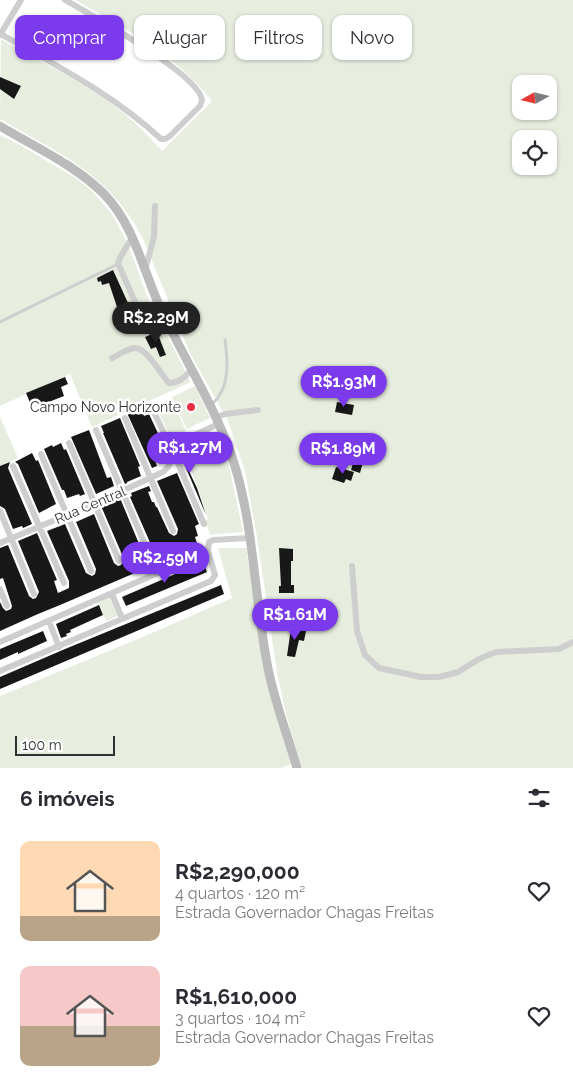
<!DOCTYPE html>
<html lang="pt">
<meta charset="utf-8">
<style>
:root{--surface:#fff;--page:#f2f2f3;--text:#2b2b33;--muted:#7c7c81;--accent:#7c3aed}
body{margin:0;font-family:Raleway,sans-serif;background:var(--page);color:var(--text);height:100vh;display:flex;flex-direction:column;font-size:19px;white-space:nowrap}
*{box-sizing:border-box;margin:0}
p{font-size:16px;color:var(--muted)}
.icon{flex:none;width:28px;height:28px;fill:none;stroke:currentColor;stroke-width:2;stroke-linecap:round;stroke-linejoin:round}
.map{position:relative;height:768px;overflow:hidden}
.drawer{display:flex;flex-direction:column;background:var(--surface);flex:1}
.drawer>*{flex:none}
.banner{position:absolute;left:15px;top:15px;width:544px;height:45px;display:flex;gap:10px}
.needle{width:32px;rotate:262deg}
.tools{position:absolute;left:512px;top:75px;display:grid;gap:10px}
.tools a{display:grid;place-items:center;width:45px;height:45px;border-radius:10px;background:var(--surface);box-shadow:0 1px 4px #0004;font-size:25px}
.scale{position:absolute;left:15px;bottom:12px;width:100px;box-sizing:border-box;padding-left:5px;border:2px solid #313131;border-top:0;font-size:14px;line-height:18px;white-space:nowrap;color:#313131;-webkit-text-stroke:4px #fff;paint-order:stroke}
.price{position:absolute;translate:-50% -42px;padding:0 11px;border-radius:18px;background:var(--accent);color:#fff;font-size:16px;line-height:32px;filter:drop-shadow(0 1px 2px #0008)}
.price::after{content:'';position:absolute;left:50%;top:30px;width:15px;height:11px;margin-left:-8px;background:inherit;clip-path:polygon(0 0,100% 0,50% 100%)}
.price.active{background:#222;color:#fff}
ul{padding:0;list-style:none}
li{display:flex;align-items:center;gap:15px;height:125px;padding:0 20px}
li span{display:grid;place-items:center;flex:none;width:140px;height:100px;border-radius:10px;color:#555}
li>.icon{margin-inline-start:auto}
span .icon{width:60px;height:60px;fill:#fffc;stroke-width:1}
li b{font-size:21px}
h2{display:flex;justify-content:space-between;align-items:center;height:60px;padding:0 20px;font-size:21px}
.pill{padding:0 18px;border-radius:10px;background:var(--surface);box-shadow:0 1px 4px #0004;font-size:18px;line-height:45px}
.pill.active{background:var(--accent);color:#fff}
.map>svg:first-child{display:block}
</style>
<div class="map">
<svg width="573" height="768" viewBox="0 0 573 768">
<rect width="100%" height="100%" fill="#fff"/>
<path fill="#e7eedf" fill-rule="evenodd" d="M75,0h498v768h-271l-16,-54 -9,-42 -20,-135 -12,-66 -17,-50 -38,-68 -47,-114c-33,-65 -83,-85 -143,-120l1,-80c42,24 88,45 125,76 13,11 25,24 36,36l50,-50c-35,-45 -89,-74 -137,-101zM521,84h28v27h-28zM521,139h28v27h-28z
M0,135l20,10 57,34 14,11 21,24 16,30 19,52 44,86 -99,45 -22,-53 -70,32z
M195,386l15,32 -23,11 -15,-32z
M171,398l15,33 -15,8 -15,-33z
M0,417l18,41 -18,8z
M215,433l9,9 19,90 -33,3 -5,-15 3,-1 -24,-71z
M218,548h28l6,36 40,180 -11,4h-281v-72l145,-60 87,-38z
M110,597l8,19 -12,5 -8,-19z"/>
<path fill="#181818" d="M0,77l21,9 -7,13 -14,-10z
M113,270l15,33 -11,4 -8,-24 -7,2 -1,-4 -3,1 -1,-4z
M157,332l9,23 -6,2 -4,-10 -5,2 -6,-12z
M65,377l3,7 -7,3 3,9 -23,9v-2l-4,2 -1,-2 -5,2 -5,-12z
M337,402l17,3 -2,10 -17,-3z
M141,408l3,8 5,-2 16,34 -13,5 5,13 -5,2 -25,-55z
M120,418l20,48 -2,1 3,9 -14,6v1l-2,1 -22,-51h1l-3,-7z
M89,430l18,48 4,-1 3,9 -18,8 -25,-57z
M61,443l3,7 2,-1 19,45 -5,2 -1,-2 -12,4 -3,-8h-2l-18,-41 8,-4 1,2z
M185,452l5,16 -2,1 9,19 9,27 -26,-61z
M356,452l9,3 -5,18 -9,-3z
M32,453l4,8 2,-1 18,44 -17,9 -21,-49 -3,-2z
M10,462l-2,6 24,56 -9,4 -1,-2 -9,3 -8,-20 -5,-3v-40z
M336,467l18,5 -3,9 -5,-2 -2,4 -12,-4z
M177,473l22,51 -4,2 3,10 -3,1 3,9 -138,59 -22,9 -38,17v-29l3,6 3,3 5,-2 1,-3 -9,-28 -3,1v-31l8,-3 21,51 4,3 3,-1 3,-6 -21,-51 19,-8 20,47 -3,1 4,12 11,-5v-7l-22,-50 18,-7 21,49 6,3 3,-2 1,-5 -20,-47 18,-8 20,49 4,3 3,-1 3,-6 -23,-53 19,-8 22,53 4,3 3,-1 3,-6 -22,-50 2,-1 -1,-3 18,-7 2,5 -3,1 4,10h2l2,5h1l12,26 5,3 3,-2 1,-5 -21,-48z
M279,548l14,1v12h-2v24h3v8h-15v-7h2z
M203,562l4,10 -81,34 -4,-9z
M221,585l3,9 -224,95v-12l65,-28z
M99,605l4,10 -33,15 1,2 -5,2 1,2 -6,2 -5,-14z
M291,628l15,3 -2,10 -5,-1 -4,17 -8,-1z
M43,631l4,10 -29,13v-2l-18,8v-11z"/>
<g fill="none" stroke-linecap="round" stroke-linejoin="round">
<path stroke="#cecece" stroke-width="3" d="M0,322l118,-58
M212,404c18,-15 16,-42 13,-64"/>
<path stroke="#cecece" stroke-width="6" d="M1,34c56,32 113,61 160,105h4l5,-3 30,-30 2,-6c-3,-26 -111,-85 -137,-100
M0,35l21,-35
M133,236l-12,20 -3,7 20,46
M145,270l9,-33 1,-31
M112,358c6,-3 15,-9 22,-10 12,-2 27,27 35,35 10,0 15,-5 22,-13
M151,406l23,48 30,70
M125,418l48,113
M215,418l10,-4 33,-4
M96,430l51,119
M69,443l50,118
M41,454l50,117
M13,466l51,117
M0,511l34,83
M0,543l96,-40 67,-31 5,-5 12,-25 38,-18
M352,566l5,65 8,24 14,13 42,9h18l19,-5 21,-13 17,-7 63,-3 14,-7
M0,589l7,17
M112,594l10,24
M49,621l10,26
M0,642l208,-91
M0,671l211,-90 4,-6 -7,-24 1,-9 4,-2 36,-2"/>
<path stroke="#bbb" stroke-width="9" d="M0,126c35,21 75,39 104,68 30,31 38,73 55,111 25,55 62,110 78,168 17,61 18,127 30,190 6,35 20,70 30,105"/>
</g>
<circle fill="#eb2f41" stroke="#fff" stroke-width="2" cx="191" cy="407" r="5"/>
<g text-anchor="middle" dominant-baseline="central" stroke-width="5" stroke-linejoin="round" paint-order="stroke">
<g font-size="14" fill="#313131" stroke="#fff" text-anchor="end">
<text x="181" y="407">Campo Novo Horizonte</text>
</g>
<g font-size="14" fill="#313131" stroke="#fff">
<text transform="translate(90 505) rotate(-23)">Rua Central</text>
</g>
</g>
</svg>
<div class="tools">
<a><svg class="needle" viewBox="-14 -14 28 28"><path d="M0-13l5 13h-10z" fill="#e53935"/><path d="M0 13l5-13h-10z" fill="#7c7c81"/></svg></a>
<a><svg class="icon" aria-label="locate" viewBox="0 0 24 24"><circle cx="12" cy="12" r="6"/><path d="M12 2v4M12 18v4M2 12h4M18 12h4"/></svg></a>
</div>
<div class="scale">100 m</div>
<b class="price active" style="left:156px;top:344px">R$2.29M</b>
<b class="price" style="left:344px;top:408px">R$1.93M</b>
<b class="price" style="left:190px;top:474px">R$1.27M</b>
<b class="price" style="left:343px;top:475px">R$1.89M</b>
<b class="price" style="left:165px;top:584px">R$2.59M</b>
<b class="price" style="left:295px;top:641px">R$1.61M</b>
<div class="banner">
<a class="pill active">Comprar</a>
<a class="pill">Alugar</a>
<a class="pill">Filtros</a>
<a class="pill">Novo</a>
</div>
</div>
<section class="drawer">
<h2>6 imóveis<svg class="icon" aria-label="filters" viewBox="0 0 24 24"><path d="M4 7h16M4 17h16"/><circle cx="9" cy="7" r="2"/><circle cx="15" cy="17" r="2"/></svg></h2>
<ul>
<li><span style="background:linear-gradient(#ffd9b3 75%,#b9a48a 0)"><svg class="icon" aria-label="home" viewBox="0 0 24 24"><path d="M3 11l9-7 9 7M6 9v11h12V9"/></svg></span><div><b>R$2,290,000</b><p>4 quartos · 120 m²</p><p>Estrada Governador Chagas Freitas</p></div><svg class="icon" aria-label="heart" viewBox="0 0 24 24"><path d="M12 20l-8-8c-3-5 5-10 8-4 3-6 11-1 8 4z"/></svg></li>
<li><span style="background:linear-gradient(#f6c9c9 60%,#b9a48a 0)"><svg class="icon" aria-label="home" viewBox="0 0 24 24"><path d="M3 11l9-7 9 7M6 9v11h12V9"/></svg></span><div><b>R$1,610,000</b><p>3 quartos · 104 m²</p><p>Estrada Governador Chagas Freitas</p></div><svg class="icon" aria-label="heart" viewBox="0 0 24 24"><path d="M12 20l-8-8c-3-5 5-10 8-4 3-6 11-1 8 4z"/></svg></li>
</ul>
</section>
